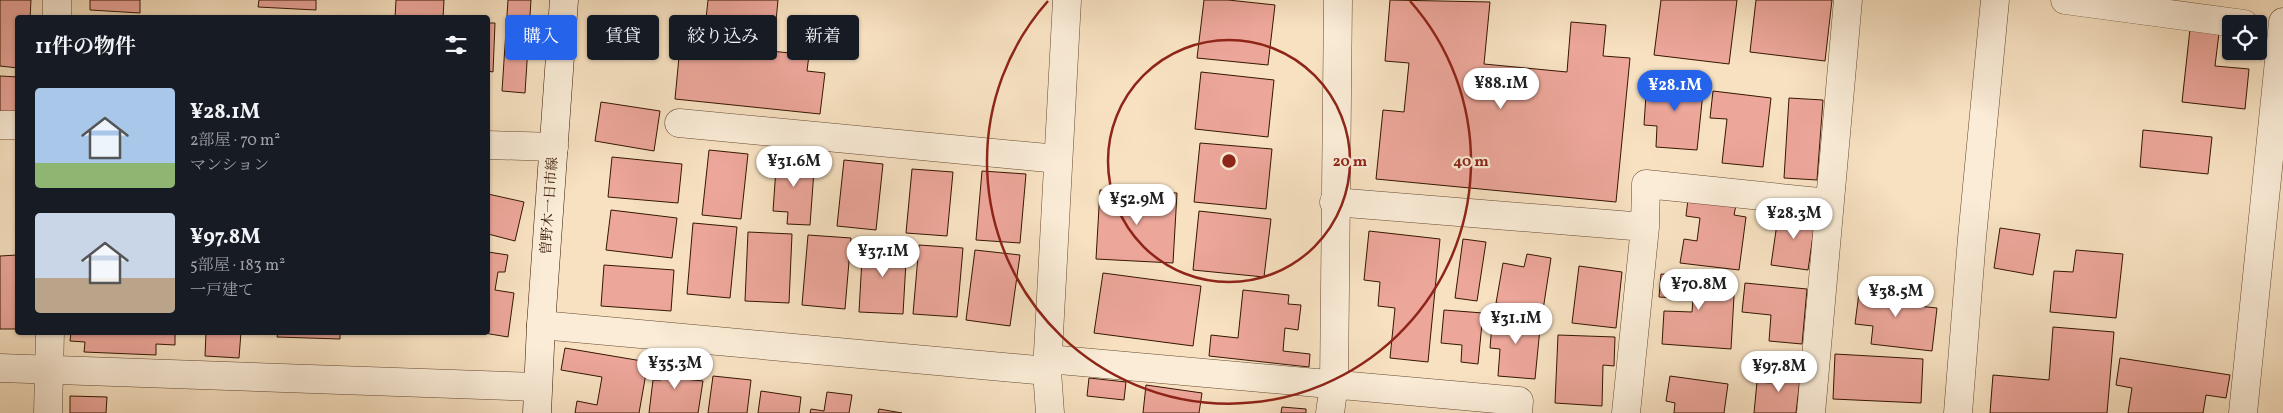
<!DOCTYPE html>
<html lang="ja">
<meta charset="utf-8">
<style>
:root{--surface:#171b24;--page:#242831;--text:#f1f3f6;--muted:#9ea1a6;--accent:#2563eb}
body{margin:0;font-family:Vollkorn,"Noto Serif JP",serif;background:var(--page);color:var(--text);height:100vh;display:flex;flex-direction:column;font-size:19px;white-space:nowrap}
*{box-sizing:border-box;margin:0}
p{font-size:16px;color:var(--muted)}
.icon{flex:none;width:28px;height:28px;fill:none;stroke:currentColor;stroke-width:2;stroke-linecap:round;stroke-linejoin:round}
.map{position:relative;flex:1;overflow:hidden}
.drawer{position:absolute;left:15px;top:15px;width:475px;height:320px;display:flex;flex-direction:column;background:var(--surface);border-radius:5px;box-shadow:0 1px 4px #0004}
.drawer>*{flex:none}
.top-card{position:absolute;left:505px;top:15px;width:475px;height:45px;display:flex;gap:10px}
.buttons{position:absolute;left:2222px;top:15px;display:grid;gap:10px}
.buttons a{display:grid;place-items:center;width:45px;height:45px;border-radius:5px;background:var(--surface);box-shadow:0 1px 4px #0004;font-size:25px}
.price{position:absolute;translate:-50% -42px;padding:0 11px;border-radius:18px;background:#fff;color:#222;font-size:16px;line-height:32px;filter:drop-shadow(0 1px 2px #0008)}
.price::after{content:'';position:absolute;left:50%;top:30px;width:15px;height:11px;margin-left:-8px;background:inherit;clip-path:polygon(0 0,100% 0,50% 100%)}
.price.current{background:var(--accent);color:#fff}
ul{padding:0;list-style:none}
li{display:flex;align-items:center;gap:15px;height:125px;padding:0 20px}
li span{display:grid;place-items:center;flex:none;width:140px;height:100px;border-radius:5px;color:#555}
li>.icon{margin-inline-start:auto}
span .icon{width:60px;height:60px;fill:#fffc;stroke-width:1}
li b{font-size:21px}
h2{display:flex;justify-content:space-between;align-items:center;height:60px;padding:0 20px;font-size:21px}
.pill{padding:0 18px;border-radius:5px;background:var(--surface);box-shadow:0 1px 4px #0004;font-size:18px;line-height:45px}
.pill.current{background:var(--accent);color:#fff}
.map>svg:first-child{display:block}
</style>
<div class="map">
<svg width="2283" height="413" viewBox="0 0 2283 413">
<rect width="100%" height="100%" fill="#f7e1c1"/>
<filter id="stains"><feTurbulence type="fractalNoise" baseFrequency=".004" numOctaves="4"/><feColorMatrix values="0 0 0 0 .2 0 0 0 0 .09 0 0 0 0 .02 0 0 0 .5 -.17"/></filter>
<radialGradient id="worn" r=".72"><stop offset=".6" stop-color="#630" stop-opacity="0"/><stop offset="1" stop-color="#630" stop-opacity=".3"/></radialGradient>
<path fill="#eca69a" stroke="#351601" d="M0,0h31l-1,18h-12v50l-18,-2z
M90,0h50v13l-50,-3z
M259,0h57v10l-58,-3z
M396,0h48l-1,18h-48z
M508,0h23l-6,93 -23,-2z
M708,0h70l-2,21 -13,-1 -2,30 48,5 -2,16 18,2 -5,41 -145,-15 4,-42 11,1 2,-22 12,1z
M1204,0h24l47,5 -7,60 -71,-7z
M1390,0l100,2 -6,62 83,8 4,-50 35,3 -3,31 27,2 -14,144 -240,-23 7,-69 21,2 5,-49 -24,-2z
M1661,0h76l-8,64 -75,-9z
M1756,0h76l-7,61 -75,-9z
M488,23h7l-2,49 -5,-1z
M2190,29l29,4 -4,33 34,3 -4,40 -63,-7z
M1201,72l73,8 -6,57 -73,-8z
M0,76l18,1v37l-18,-1z
M1647,79l57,4 -7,67 -41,-3 1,-21 -13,-1z
M1713,91l58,7 -8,69 -41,-4 5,-44 -17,-1z
M1789,98l34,2 -6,80 -33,-2z
M601,102l59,9 -6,40 -59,-10z
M2143,130l69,7 -4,37 -68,-7z
M1200,143l72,6 -6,60 -72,-7z
M709,150l39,4 -7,65 -39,-4z
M777,154l38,3 -5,68 -23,-1 1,-12 -15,-1z
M612,157l70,7 -4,39 -70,-6z
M844,160l39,4 -7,66 -39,-4z
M912,169l41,3 -6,64 -41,-3z
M982,171l44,3 -6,69 -44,-3z
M1100,190l77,3 -4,70 -77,-4z
M488,194l36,8 -9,39 -27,-7z
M1688,199l48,6 -2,10 12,2 -7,53 -59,-7 4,-24 13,2 3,-23 -14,-2z
M611,210l66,8 -5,40 -66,-8z
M1779,210l37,5 -8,55 -37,-5z
M1199,211l72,8 -7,58 -71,-7z
M693,223l44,4 -7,71 -43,-4z
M2000,228l40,6 -7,41 -39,-7z
M1369,231l71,8 -12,123 -38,-4 5,-50 -17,-2 2,-24 -16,-2z
M748,232l44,2 -3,69 -44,-2z
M808,235l43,3 -6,71 -43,-4z
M1463,239l23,3 -9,59 -22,-3z
M863,241l44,3 -4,70 -44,-2z
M919,245l44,3 -6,69 -44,-3z
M975,250l45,5 -10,71 -44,-6z
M2076,250l47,4 -7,64 -66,-6 4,-41 19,1z
M488,252l20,3 -3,17h-7l-3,18 19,3 -6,44 -30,-5h10z
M1527,254l24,4 -8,52 -47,-7 7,-40 21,4z
M17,255l1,74h-18v-73z
M604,265l70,5 -3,41 -70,-5z
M1579,266l43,6 -6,56 -44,-5z
M1103,273l98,13 -8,60 -99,-13z
M1661,274l74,4 -4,71 -69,-5 2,-33 28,1 1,-13 -34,-2z
M1745,283l62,6 -5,55 -33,-3 2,-26 -29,-3z
M1860,285l60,7 -2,14 19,2 -5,43 -61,-7 2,-18 -18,-2z
M1243,290l46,5 -1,9 13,1 -3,25 -13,-2 -2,23 27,3 -1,13 -100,-11 2,-21 27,3z
M1444,310l39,3 -5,51 -17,-2 1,-17 -21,-2z
M1493,313l48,5 -6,61 -37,-3 2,-27 -10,-1z
M2053,327l61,5 -7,81h-117l3,-38 56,5z
M71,332h104v13l-19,-1v11l-72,-3 1,-10 -15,-1z
M206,332h35l-2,26 -34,-2z
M278,332h62v7l-63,-2z
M1558,335l57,2 -1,29 -11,-1 -1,41 -47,-3z
M565,348l83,14 -9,51h-64l2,-12 20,4 5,-28 -41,-7z
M1835,354l88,5 -2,44 -88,-4z
M664,357l23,3 -3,19 19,2 -5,32h-49l4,-33h8z
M2120,358l110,17 -4,23 -20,-3 -3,18h-75l4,-25 -16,-3z
M1774,367l27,3 -5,43h-42l3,-31 14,1z
M713,376l38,4 -4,33h-39z
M1670,376l58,8 -4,29h-50l1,-10 -9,-2z
M1089,378l37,4 -2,18 -37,-4z
M1146,385l56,8 -3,20h-56z
M761,391l40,6 -2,16h-41z
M827,392l25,3 -3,18h-39l1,-4 13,2z
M70,396l37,1 -1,16h-36z
M1282,407l24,2v4h-25z
M879,409l23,4h-24z"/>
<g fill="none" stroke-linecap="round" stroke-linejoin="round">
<defs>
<path id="street" d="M2065,0l179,24
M57,18v-18
M679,123l379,36
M0,125h18
M488,145l66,2
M1334,202l311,25
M541,325l506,46
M1048,359l471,42 -1,12
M0,368l537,19
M48,413l2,-81
M1050,413l-3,-42 20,-371
M1330,413l4,-29 4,-384
M1626,413l19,-186 1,-43 183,19
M1811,413l37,-413
M1958,413l14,-175 23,-238
M2243,413l40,-391"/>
<path id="secondary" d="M537,413l4,-88 23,-325"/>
</defs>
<use href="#street" stroke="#664931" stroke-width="29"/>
<use href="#secondary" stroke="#351601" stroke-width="29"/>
<use href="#street" stroke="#faecd7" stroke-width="28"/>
<use href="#secondary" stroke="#faecd7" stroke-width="28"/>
</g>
<g fill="none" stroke="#8f2418" stroke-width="2.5">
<circle cx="1229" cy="161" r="121"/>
<path d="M1410 1A242 242 0 1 1 1048 1"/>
</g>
<g text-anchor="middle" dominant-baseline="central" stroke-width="4.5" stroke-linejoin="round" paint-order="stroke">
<g font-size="14" fill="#351601" stroke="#faecd7">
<text transform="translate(550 206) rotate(-86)">曽野木一日市線</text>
</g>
</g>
<circle cx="1229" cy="161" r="8" fill="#8f2418" stroke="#faecd7" stroke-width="2.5"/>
<g font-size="15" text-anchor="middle" font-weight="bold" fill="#8f2418" stroke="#faecd7" stroke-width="4.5" stroke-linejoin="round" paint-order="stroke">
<text x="1350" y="166">20 m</text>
<text x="1471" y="166">40 m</text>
</g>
<rect width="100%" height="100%" filter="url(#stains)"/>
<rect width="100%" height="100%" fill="url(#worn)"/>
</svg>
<div class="buttons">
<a><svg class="icon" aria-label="locate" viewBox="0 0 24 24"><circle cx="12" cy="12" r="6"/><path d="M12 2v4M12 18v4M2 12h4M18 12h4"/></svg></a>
</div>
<b class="price" style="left:1501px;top:110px">¥88.1M</b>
<b class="price current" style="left:1675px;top:112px">¥28.1M</b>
<b class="price" style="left:794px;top:188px">¥31.6M</b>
<b class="price" style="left:1137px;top:226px">¥52.9M</b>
<b class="price" style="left:1794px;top:240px">¥28.3M</b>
<b class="price" style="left:883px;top:278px">¥37.1M</b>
<b class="price" style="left:1699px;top:311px">¥70.8M</b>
<b class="price" style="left:1896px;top:318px">¥38.5M</b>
<b class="price" style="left:1516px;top:345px">¥31.1M</b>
<b class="price" style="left:675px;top:390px">¥35.3M</b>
<b class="price" style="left:1779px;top:393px">¥97.8M</b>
<div class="top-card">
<a class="pill current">購入</a>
<a class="pill">賃貸</a>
<a class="pill">絞り込み</a>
<a class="pill">新着</a>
</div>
<section class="drawer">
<h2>11件の物件<svg class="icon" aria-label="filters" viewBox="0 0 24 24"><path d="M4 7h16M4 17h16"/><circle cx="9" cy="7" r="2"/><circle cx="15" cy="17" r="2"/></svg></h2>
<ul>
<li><span style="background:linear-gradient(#a9c7e8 75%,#8fb573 0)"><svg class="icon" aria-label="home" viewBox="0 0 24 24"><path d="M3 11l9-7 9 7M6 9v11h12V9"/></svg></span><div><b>¥28.1M</b><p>2部屋 · 70 m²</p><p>マンション</p></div></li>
<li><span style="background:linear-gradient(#c9d6e8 65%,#b9a48a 0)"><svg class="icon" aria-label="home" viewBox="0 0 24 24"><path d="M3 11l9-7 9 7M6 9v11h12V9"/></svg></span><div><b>¥97.8M</b><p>5部屋 · 183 m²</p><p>一戸建て</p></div></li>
</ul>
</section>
</div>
